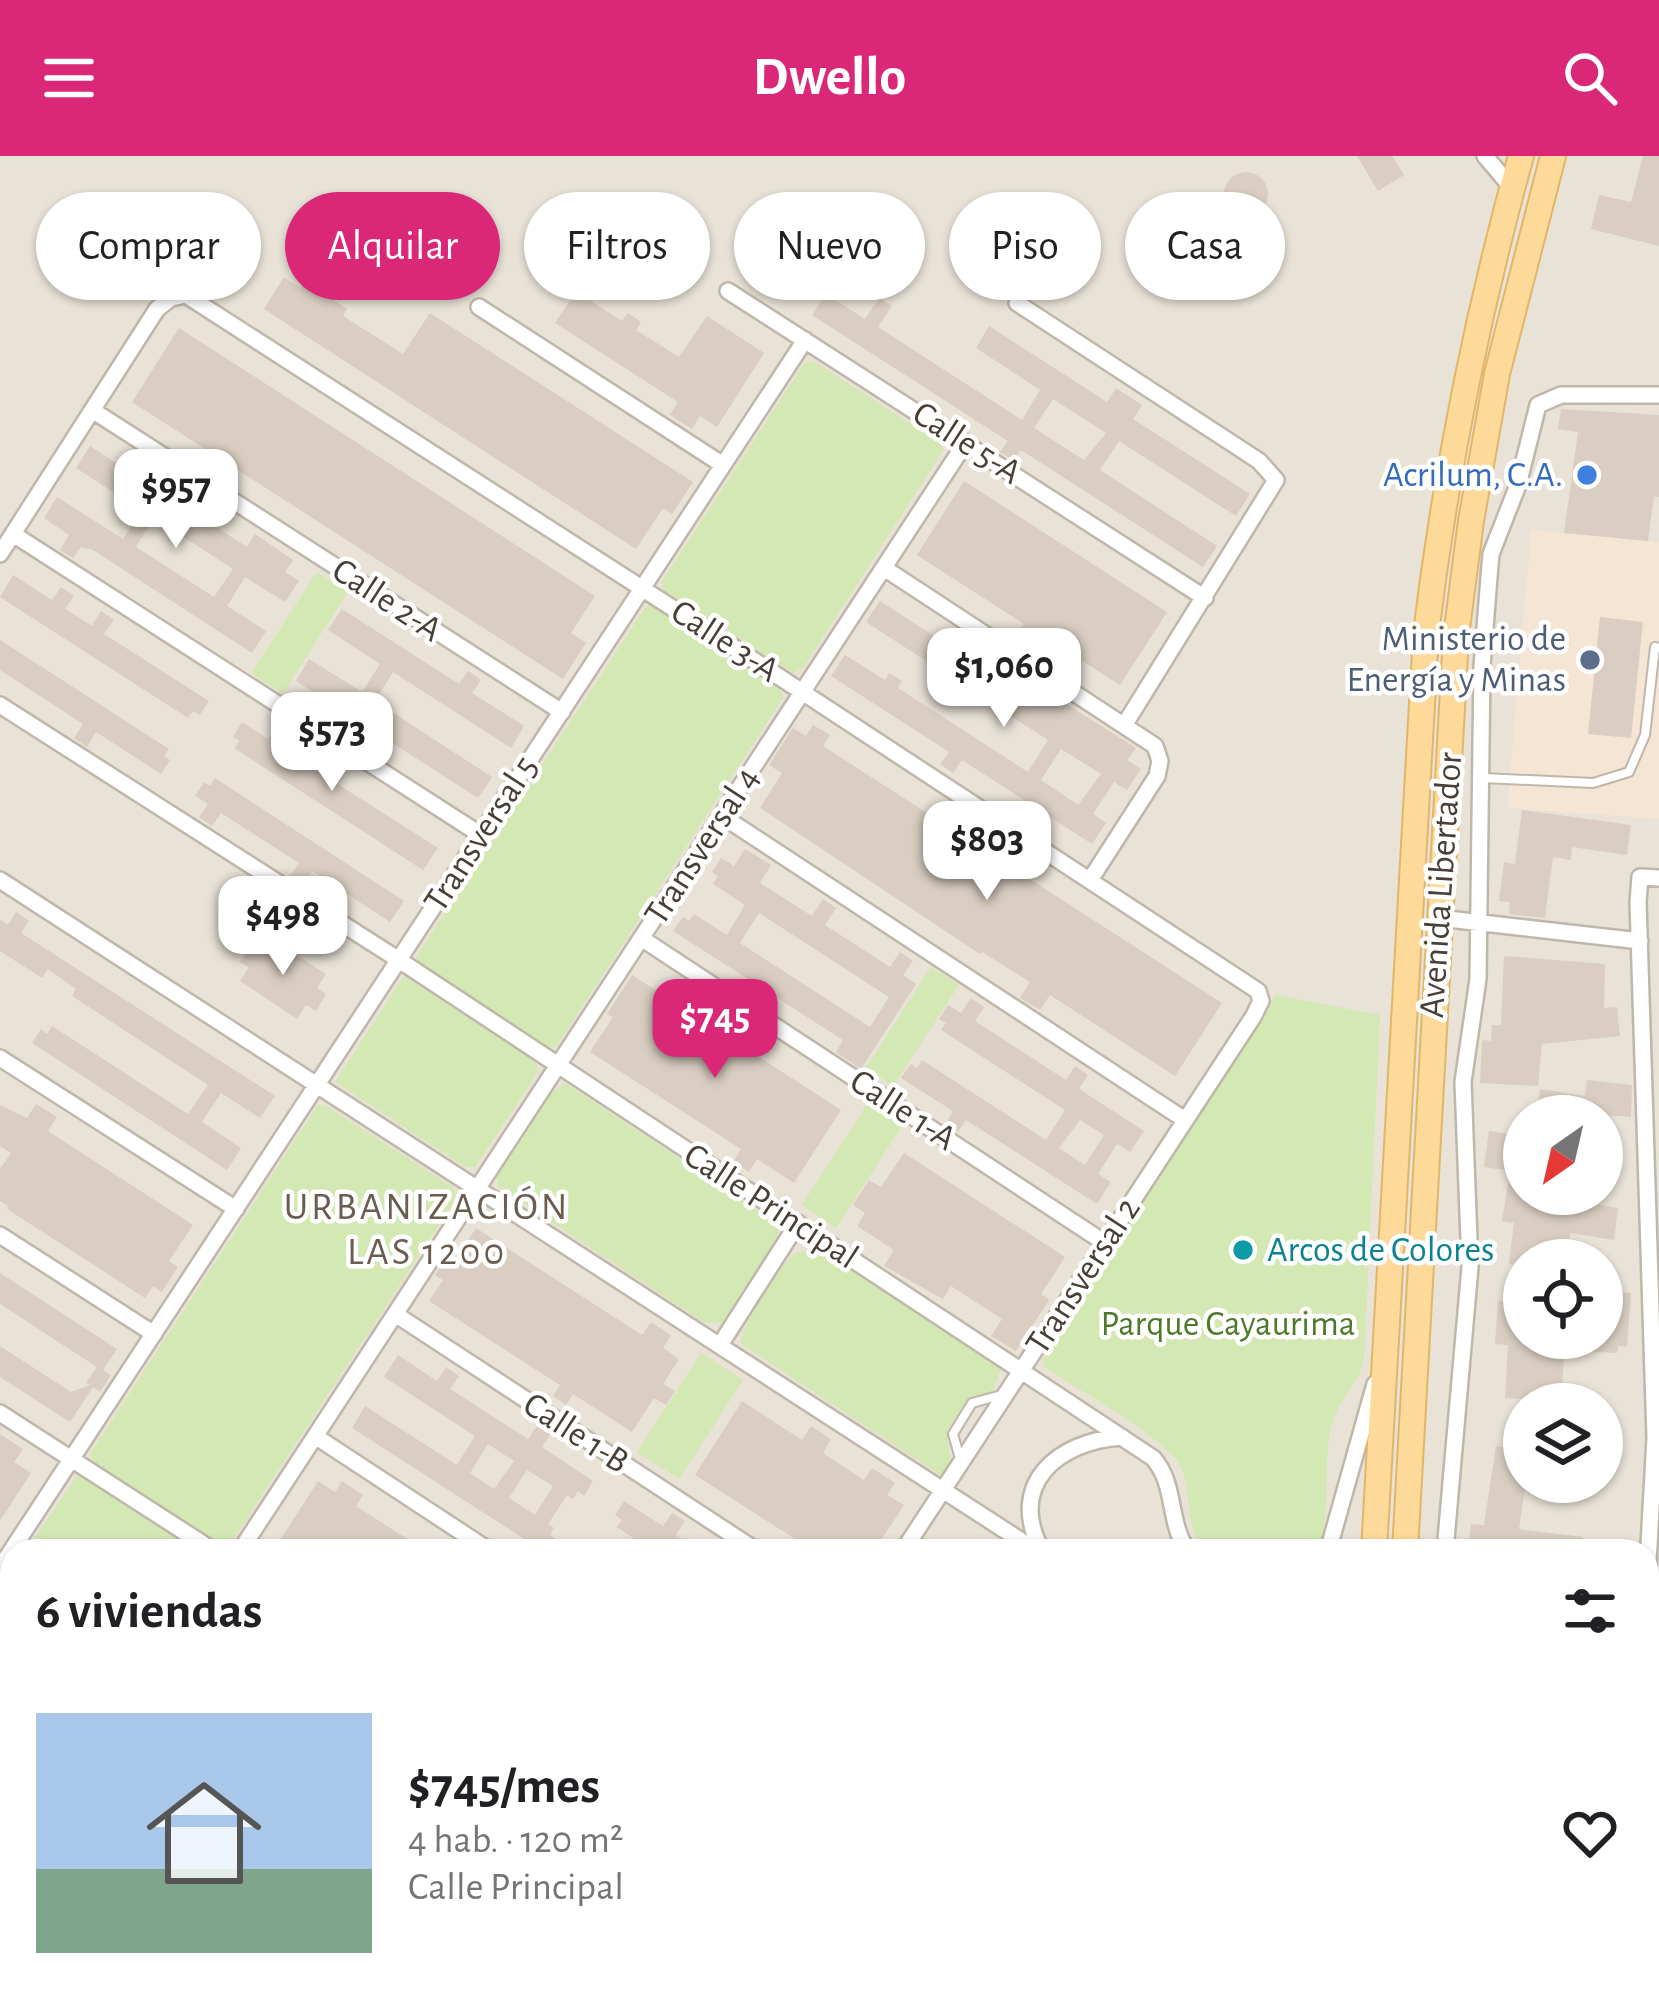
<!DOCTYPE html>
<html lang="es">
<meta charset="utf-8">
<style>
:root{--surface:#fff;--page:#f2f2f2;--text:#202124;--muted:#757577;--accent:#db2777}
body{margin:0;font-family:"Alegreya Sans",sans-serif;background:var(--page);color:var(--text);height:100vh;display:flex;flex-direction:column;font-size:45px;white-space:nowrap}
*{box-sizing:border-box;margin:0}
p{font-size:39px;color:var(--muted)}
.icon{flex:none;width:66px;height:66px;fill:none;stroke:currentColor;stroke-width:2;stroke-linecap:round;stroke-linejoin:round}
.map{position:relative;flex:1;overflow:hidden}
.drawer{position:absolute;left:0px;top:1383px;width:1659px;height:471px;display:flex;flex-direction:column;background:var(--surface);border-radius:36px 36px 0 0;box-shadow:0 3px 9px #0004}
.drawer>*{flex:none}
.banner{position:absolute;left:36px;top:36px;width:1587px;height:108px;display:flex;gap:24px}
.needle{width:78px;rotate:214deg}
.tools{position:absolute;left:1503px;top:939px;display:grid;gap:24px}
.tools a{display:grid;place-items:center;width:120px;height:120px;border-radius:50%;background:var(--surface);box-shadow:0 3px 9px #0004;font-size:60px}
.price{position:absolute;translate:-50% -102px;padding:0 27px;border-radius:24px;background:#fff;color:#222;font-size:39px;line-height:78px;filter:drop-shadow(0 3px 6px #0008)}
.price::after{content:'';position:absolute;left:50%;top:72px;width:36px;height:27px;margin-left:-18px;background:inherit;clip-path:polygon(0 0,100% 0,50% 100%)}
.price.selected{background:var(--accent);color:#fff}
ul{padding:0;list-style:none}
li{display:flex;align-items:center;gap:36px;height:300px;padding:0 36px}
li span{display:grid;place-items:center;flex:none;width:336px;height:240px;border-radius:0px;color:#555}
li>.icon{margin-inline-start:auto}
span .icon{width:144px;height:144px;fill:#fffc;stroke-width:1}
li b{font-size:51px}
h2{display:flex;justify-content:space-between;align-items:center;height:144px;padding:0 36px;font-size:51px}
.chip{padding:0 42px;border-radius:54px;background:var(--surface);box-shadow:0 3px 9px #0004;font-size:42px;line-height:108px}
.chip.selected{background:var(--accent);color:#fff}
header{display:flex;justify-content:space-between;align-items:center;height:156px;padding:0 36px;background:var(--accent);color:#fff;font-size:54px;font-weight:700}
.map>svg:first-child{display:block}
</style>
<header><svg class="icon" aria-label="menu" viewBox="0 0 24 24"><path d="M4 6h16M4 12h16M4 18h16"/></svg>Dwello<svg class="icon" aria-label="search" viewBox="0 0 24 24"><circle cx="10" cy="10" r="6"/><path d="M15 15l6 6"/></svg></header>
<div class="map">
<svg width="1659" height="1853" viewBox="0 0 1659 1853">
<rect width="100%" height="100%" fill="#f4f0e9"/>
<path fill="#e8e2d7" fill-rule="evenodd" d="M0,0h1659v1853h-1659zM1524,960h78v78h-78zM1524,1104h78v78h-78zM1524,1248h78v78h-78zM12,1395h1635v447h-1635z"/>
<path fill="#f5e5d5" d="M1531,374l128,12v277l-152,-11z"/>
<path fill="#d3e8b2" d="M813,205l126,81 5,7 -141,219 -10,5 -130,-84 -2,-6 143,-219z
M317,416l31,20 -65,101 -32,-20z
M647,449h7l125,81 4,12 -226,347 -8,4 -131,-86 -2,-6z
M931,811l28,18 -66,101 -27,-18z
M404,820l129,84 5,7 -3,10 -60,90 -11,-1 -129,-84z
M1275,839l105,20 -16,344c-4,24 -23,37 -30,59 -15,43 1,91 -17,133h-113c-20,-26 -11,-54 -22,-82 -12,-29 -108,-82 -138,-102l-1,-8z
M565,927l215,142 -3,13 -55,84 -17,1 -207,-136 -2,-12 54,-81z
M867,948l35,22 -66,102 -34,-23z
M318,949l8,1 128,82 3,9 -225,344 -11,4 -127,-81 -4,-10z
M814,1094l13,4 174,115 -9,23 -26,9 -19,30 4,30 -4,12 -5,3 -201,-132c-1,-15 39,-80 54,-90 7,-4 11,-3 19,-4z
M701,1197l42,27 -64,99 -42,-27z
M77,1320l6,1 114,74h-171z
M12,1416v193l-12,-8v-167z"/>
<path fill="#d9cec1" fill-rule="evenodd" d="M1357,0h35l12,19 -26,16z
M1643,0h16v90l-68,-17 8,-34 32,7z
M1224 38a22 22 0 1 1 44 0a22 22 0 1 1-44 0Z
M284,121l16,11 5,-7 22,14 20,14 -4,7 60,38 27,-41 263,169 -21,32 -9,-6 -27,41 -372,-240z
M576,135l46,30 6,-8 13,9 -5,8 43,27 28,-41 57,37 -47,74 -17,-11 -8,13 -22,-14 8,-13 -123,-79z
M826,138l39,25 14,-21 13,8 -14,21 144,93 18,-30 -64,-42 13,-22 118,76 9,-14 26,17 -9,14 117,75 -14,22 -117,-75 -19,29 117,76 -14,21 -182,-117 -8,10 -13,-8 8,-11 -196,-126zM1053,243l53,34 -22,27 -50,-32z
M179,172l416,268 -24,37 15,10 -23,36 -431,-277z
M1561,253l98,6v82l-5,-1 -6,45 -84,-8 14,-101 -20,-3z
M90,290l65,42 9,-14 13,9 -8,13 78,51 8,-13 38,26 -8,12 14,9 -14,21 -40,-25 -18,29 39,25 -14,22 -159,-103 -12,-3 -8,11 -13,-8 9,-15 -25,-17 13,-21 66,42 18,-29 -65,-42zM154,362l79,51 -19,28 -78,-50z
M964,325l203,131 -47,73 -80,-51 -8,12 -16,-10 8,-12 -107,-69z
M13,419l39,25 9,-13 13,9 -9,13 27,17 9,-15 13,9 -10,14 105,67 -9,14 -7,-4 -5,7 -188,-121z
M880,445l65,42 7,-10 13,8 -7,10 52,34 5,-8 39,26 3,-5 79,50 -9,12 14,9 -14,21 -13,-8 -21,32 13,9 -14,21 -130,-84 -9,13 -13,-9 9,-12 -118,-76 14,-21 40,25 4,-7 13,8 -4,7 130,84 20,-32 -182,-118zM1061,593l40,25 -23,31 -37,-25z
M342,453l117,75 9,-13 13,9 -9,13 52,33 -13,22 -118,-76 -18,29 117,76 -14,21 -182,-117 13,-22 53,33 18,-28 -52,-34z
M1600,461l43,5 -12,116 -43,-4z
M0,484l169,109 -5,7 6,4 -9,14 -65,-42 -9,15 -13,-9 9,-14 -83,-54z
M242,566l26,17 9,-14 13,8 -9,15 39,25 9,-14 13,8 -9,14 105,67 -15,22 -189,-122 6,-7 -7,-4z
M813,569l17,10 -7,11 399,257 -47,73 -125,-81 -10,15 -20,-12 10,-16 -48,-30 -2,2 -220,-146 22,-35 -13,-8 24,-37 13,8z
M215,622l189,123 -14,21 -78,-51 -9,14 -13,-9 9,-13 -78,-50 -9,13 -13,-9 9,-13 -13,-8 9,-14 6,4z
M1522,654l109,15 -4,30 -55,-8 -1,13 -18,-3 -8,61 -36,-4 1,-12 -11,-1 5,-39 11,2z
M745,693l26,16 -11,18 52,33 11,-17 13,9 -11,17 65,42 10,-15 13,9 -10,14 13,9 -55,85 -25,-17 7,-12 -170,-109 10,-14 6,4 5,-7 33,21 18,-30 -32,-21 5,-8 -6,-4 9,-14 13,8zM759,757l130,84 -19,30 -130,-84z
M16,756l13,9 -8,12 254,163 -15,22 -39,-25 -19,29 39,26 -14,22 -195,-127 9,-14 6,5 5,-8 136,88 20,-29 -136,-89 4,-7 -28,-20 -6,9 -42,-27v-32l8,6z
M269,782l57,36 -9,14 9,6 -10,17 -10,-6 -9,14 -57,-38 9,-14 -9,-5 11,-16 9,5z
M1504,800l101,8 -1,44 13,-1 3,29 -78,8 -4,42 -58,-3 2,-43 9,1 1,-16h9z
M632,819l209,135 -47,73 -37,-24 -8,13 -16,-10 8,-13 -151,-97 23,-35 -6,-3z
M971,842l13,9 -9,14 91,59 9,-14 13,9 -9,14 65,42 -14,21 -13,-8 -19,30 13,8 -14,22 -131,-84 -8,12 -12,-8 7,-13 -52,-33 10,-14 6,4 5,-8 124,80 19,-30 -124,-80 5,-7 -7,-4 9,-14 13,8zM1080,964l24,15 -19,30 -26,-17z
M1587,924l45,5 -1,32 -94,-7 3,-21 45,7z
M36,948l21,13 -9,14 145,94 -24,36 9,6 -16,25 -9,-6 -8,12 -138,-89 1,-3 -8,-5v-32l11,-16 -11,-7v-41l27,13z
M1489,975l35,5v58h39l-1,5 56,9 -4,32 -44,-7 -2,27h-44v6l-15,-2 5,-41 -12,-2 8,-50 -26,-4z
M904,997l161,104 -24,37 8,6 -33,51 -25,-15 11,-17 -51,-33 -8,13 -59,-33 10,-16 -37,-24 8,-13 -12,-8 16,-25 12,7z
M476,1072l166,107 9,-13 20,13 -8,13 16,11 -16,25 12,7 -9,14 -12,-7 -22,34 -59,-38 -7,11 -13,-9 7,-11 -131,-84 14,-21 -8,-5 10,-15 7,5z
M1513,1110h11v72h41l-4,66h-37v-5l-19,-1 3,-53 -13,-1 3,-43 12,2z
M0,1117l117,76 -14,21 8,5 -11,17 -7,-5 -23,35 -70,-45v-31l71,46 19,-7 -4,-2 11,-16 -97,-63z
M1602,1134l29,3 -4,54 -9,-1 -1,7 -47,-3v-12h32z
M398,1199l39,26 9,-14 13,9 -9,13 78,50 11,-16 13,9 -10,15 51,34 -9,15 -6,-5 -5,8 -6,-4 -19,29 6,4 -4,7 6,4 -7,12h-6l-191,-123 13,-22 92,59 18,-29 -91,-59zM488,1288l26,17 -20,28 -24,-16zM527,1314l26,16 -18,29 -26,-17z
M742,1245l60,39 9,-14 20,13 -8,14 41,27 8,-12 23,15 -8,12 17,10 -30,46h-60l-119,-76z
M0,1278l23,15 -9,13 17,11 -31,48z
M1496,1290l28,5 2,31 -7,47 64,8 -2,14h-114l4,-27 13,1z
M318,1325l17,11 7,-11 21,14 -7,11 70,45h-153z
M624,1345l39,25 9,-13 13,8 -9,14 25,16h-47l-18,-11 -19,-13 5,-7 -7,-5z"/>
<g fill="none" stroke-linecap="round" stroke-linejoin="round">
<defs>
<path id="service" d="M1483,622l110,5 36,-11 16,-37 10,-88 4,1
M961,1306l-8,-28 19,-31 33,-9"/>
<path id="minor" d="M1485,0l27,32
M728,135l477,307
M1017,147l242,158 17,19 -151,244
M479,151l244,158
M92,254l470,302
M13,378l468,301
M0,398l157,-245 14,-11 15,-3 572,368 500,328 3,10 -8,16 -350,534
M884,412l271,178 5,15 -3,15 -67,104
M0,549l399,255 754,498c24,27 14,64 35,93
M722,660l463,304
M0,724l1037,671
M1439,762l201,23
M641,782l464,305
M0,902l236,151
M0,1079l154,99
M395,1158l362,237
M720,1189l78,-122
M0,1257l214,138
M315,1280l175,115
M240,1395l726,-1109
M1042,1395c-36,-67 16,-110 80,-114
M1328,1395l47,-167
M1445,1395l25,-284 -7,-185 15,-103 4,-313 7,-89 2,-23 27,-69 20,-80 23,-10h98
M0,1412l805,-1228
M1647,1424l8,-142 -17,-536 2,-25 19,1
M0,1611l12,8
M0,1762l12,-19
M0,1787l12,8
M85,1842l17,11
M352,1842l17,11
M626,1842l17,11
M899,1842l17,11
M1130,1853l7,-11
M1421,1853v-11
M1597,1853v-11"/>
<path id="primary" d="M1374,1395l52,-918c20,-163 51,-319 95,-477
M1405,1395l51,-915 15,-115 26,-147 56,-218
M1353,1853l1,-11
M1384,1853v-11"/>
</defs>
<use href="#service" stroke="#c0b7ab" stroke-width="12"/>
<use href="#minor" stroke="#c0b7ab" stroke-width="20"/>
<use href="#primary" stroke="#e2b669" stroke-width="28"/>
<use href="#service" stroke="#fff" stroke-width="8"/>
<use href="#minor" stroke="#fff" stroke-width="15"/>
<use href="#primary" stroke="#fdda99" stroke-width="24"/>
</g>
<circle fill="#3f7fe0" stroke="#fff" stroke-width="4.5" cx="1587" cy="319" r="12"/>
<circle fill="#5c6f8a" stroke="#fff" stroke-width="4.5" cx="1590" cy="504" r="12"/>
<circle fill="#0f9aa8" stroke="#fff" stroke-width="4.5" cx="1243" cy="1094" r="12"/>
<g text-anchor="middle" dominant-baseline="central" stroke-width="9" stroke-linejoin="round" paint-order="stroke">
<g font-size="36" fill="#484037" stroke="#fff">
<text transform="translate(967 287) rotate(33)">Calle 5-A</text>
<text transform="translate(387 444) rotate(33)">Calle 2-A</text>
<text transform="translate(725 485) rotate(33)">Calle 3-A</text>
<text transform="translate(481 678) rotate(-57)">Transversal 5</text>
<text transform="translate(702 690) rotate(-57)">Transversal 4</text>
<text transform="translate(1441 729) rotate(-86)">Avenida Libertador</text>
<text transform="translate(903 954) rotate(33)">Calle 1-A</text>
<text transform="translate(771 1050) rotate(33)">Calle Principal</text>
<text transform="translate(1083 1120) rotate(-57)">Transversal 2</text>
<text transform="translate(576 1277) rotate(33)">Calle 1-B</text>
</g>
<g font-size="36" fill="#366cbe" stroke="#fff" text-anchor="end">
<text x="1563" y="319">Acrilum, C.A.</text>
</g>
<g font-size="36" fill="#4e5e75" stroke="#fff" text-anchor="end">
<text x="1566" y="483">Ministerio de<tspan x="1566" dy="41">Energía y Minas</tspan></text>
</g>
<g font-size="36" fill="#0d838f" stroke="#fff" text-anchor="start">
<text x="1267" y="1094">Arcos de Colores</text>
</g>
<g font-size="36" fill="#4e792b" stroke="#fff">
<text x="1228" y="1168">Parque Cayaurima</text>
</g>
<g font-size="39" letter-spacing="3" fill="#6a5d4f" stroke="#fff">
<text x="427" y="1051">URBANIZACIÓN<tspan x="427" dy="45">LAS 1200</tspan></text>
</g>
</g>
</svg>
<div class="tools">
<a><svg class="needle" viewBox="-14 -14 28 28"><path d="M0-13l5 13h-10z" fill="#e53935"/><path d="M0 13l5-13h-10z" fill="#757577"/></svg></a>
<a><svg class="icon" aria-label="locate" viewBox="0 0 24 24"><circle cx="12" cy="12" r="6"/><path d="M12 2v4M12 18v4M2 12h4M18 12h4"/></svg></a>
<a><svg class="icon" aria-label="layers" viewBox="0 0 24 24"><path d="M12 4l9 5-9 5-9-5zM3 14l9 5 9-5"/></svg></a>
</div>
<b class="price" style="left:176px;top:395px">$957</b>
<b class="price" style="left:1004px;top:574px">$1,060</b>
<b class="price" style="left:332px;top:638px">$573</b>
<b class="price" style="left:987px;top:747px">$803</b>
<b class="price" style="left:283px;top:822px">$498</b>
<b class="price selected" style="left:715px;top:925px">$745</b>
<div class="banner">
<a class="chip">Comprar</a>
<a class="chip selected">Alquilar</a>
<a class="chip">Filtros</a>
<a class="chip">Nuevo</a>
<a class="chip">Piso</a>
<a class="chip">Casa</a>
</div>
<section class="drawer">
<h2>6 viviendas<svg class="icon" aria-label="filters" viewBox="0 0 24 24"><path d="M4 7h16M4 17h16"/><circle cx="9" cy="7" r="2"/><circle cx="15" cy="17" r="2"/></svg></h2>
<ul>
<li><span style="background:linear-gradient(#a9c7e8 65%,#7fa58c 0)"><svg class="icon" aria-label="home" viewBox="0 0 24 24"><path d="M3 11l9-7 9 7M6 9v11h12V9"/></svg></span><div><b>$745/mes</b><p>4 hab. · 120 m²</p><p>Calle Principal</p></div><svg class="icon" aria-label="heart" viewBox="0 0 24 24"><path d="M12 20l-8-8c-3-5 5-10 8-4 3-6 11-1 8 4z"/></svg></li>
</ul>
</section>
</div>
